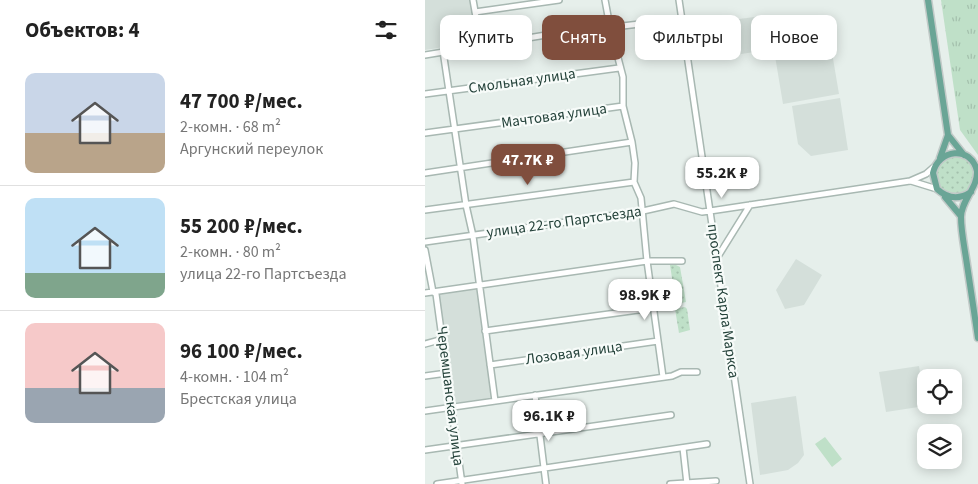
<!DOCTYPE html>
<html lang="ru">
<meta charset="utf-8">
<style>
:root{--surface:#fff;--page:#f6f6f6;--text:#222;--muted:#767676;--line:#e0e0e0;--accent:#804e3d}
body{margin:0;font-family:"Source Sans 3",sans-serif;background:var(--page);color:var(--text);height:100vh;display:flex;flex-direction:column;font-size:19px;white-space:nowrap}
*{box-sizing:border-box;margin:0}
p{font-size:16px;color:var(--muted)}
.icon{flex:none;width:28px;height:28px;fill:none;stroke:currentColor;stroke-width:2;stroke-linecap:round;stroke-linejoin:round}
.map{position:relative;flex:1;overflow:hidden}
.details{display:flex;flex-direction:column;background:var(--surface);width:425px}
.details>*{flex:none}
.top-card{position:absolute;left:15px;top:15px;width:462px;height:45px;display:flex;gap:10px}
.fabs{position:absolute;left:492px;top:369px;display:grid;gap:10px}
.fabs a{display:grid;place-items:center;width:45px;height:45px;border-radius:10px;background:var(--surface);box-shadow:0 2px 12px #0003;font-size:25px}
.price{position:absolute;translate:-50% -42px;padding:0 11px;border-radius:10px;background:#fff;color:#222;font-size:16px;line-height:32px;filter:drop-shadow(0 1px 2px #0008)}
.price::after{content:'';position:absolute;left:50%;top:30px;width:15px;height:11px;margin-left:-8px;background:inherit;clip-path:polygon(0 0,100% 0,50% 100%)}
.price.current{background:var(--accent);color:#fff}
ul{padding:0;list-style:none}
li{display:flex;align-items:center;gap:15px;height:125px;padding:0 25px}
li+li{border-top:1px solid var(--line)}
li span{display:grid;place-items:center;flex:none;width:140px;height:100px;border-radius:10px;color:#555}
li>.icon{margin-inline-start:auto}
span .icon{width:60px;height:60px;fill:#fffc;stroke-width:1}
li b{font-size:21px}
h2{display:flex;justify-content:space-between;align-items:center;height:60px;padding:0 25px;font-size:21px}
.chip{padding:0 18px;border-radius:10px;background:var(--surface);box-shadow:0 2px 12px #0003;font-size:18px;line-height:45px}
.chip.current{background:var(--accent);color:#fff}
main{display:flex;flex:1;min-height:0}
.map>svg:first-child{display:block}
</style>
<main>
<section class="details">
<h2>Объектов: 4<svg class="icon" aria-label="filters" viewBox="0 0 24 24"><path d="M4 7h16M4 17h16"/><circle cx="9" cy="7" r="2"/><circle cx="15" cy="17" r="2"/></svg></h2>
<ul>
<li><span style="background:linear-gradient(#c9d6e8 60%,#b9a48a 0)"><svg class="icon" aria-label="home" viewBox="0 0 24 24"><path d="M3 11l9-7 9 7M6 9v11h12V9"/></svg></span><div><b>47 700 ₽/мес.</b><p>2-комн. · 68 m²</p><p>Аргунский переулок</p></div></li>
<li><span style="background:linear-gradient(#bfe0f5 75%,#7fa58c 0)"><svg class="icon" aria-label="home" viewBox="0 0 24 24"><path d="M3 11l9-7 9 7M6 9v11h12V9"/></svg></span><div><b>55 200 ₽/мес.</b><p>2-комн. · 80 m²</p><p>улица 22-го Партсъезда</p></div></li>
<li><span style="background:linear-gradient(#f6c9c9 65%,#9aa5b1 0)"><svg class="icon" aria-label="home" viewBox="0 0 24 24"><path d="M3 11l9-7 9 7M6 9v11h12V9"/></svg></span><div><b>96 100 ₽/мес.</b><p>4-комн. · 104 m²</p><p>Брестская улица</p></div></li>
</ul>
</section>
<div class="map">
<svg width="553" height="484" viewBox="0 0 553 484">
<defs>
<pattern id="grass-dots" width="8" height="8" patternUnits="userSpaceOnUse" patternTransform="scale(1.25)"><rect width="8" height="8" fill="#bfe0c8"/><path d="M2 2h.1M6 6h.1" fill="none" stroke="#a4c1ad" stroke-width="1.8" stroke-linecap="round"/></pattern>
<pattern id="park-tufts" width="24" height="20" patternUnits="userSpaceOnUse" patternTransform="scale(1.25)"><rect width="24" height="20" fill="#bfe0c8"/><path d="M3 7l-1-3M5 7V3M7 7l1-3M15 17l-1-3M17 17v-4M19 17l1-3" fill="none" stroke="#a4c1ad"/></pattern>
</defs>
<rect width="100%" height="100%" fill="#e6efeb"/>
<path fill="#d4dfda" d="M0,0h46l7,42 -53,8z
M337,16l5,34 -45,7 -6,-35z
M402,23l12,71 -56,10 -12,-72z
M415,98l8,52 -37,6 -13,-12 -6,-38z
M371,259l26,16 -18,30 -19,4 -9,-19z
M52,289l15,109 -38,5 -16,-109z
M494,366l6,40 -39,6 -7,-40z
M371,396l8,59 -6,8 -10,7 -28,5 -9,-72z"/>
<path fill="url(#grass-dots)" d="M511 175a19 19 0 1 1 38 0a19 19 0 1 1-38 0Z
M249,264l6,3 6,35 -10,2 -6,-39z
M260,307l2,2 3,21 -11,3 -4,-24z"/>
<path fill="url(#park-tufts)" d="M516,0h37v155l-18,-25z"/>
<path fill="#bfe0c8" d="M375,30l6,5 -5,7 -23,4 -4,-4 3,-8z
M400,437l17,22 -10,8 -17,-23z"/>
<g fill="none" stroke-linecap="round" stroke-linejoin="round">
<defs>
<path id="minor" d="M48,0l8,45
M180,0l5,27 13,50v29l9,36 3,21 -1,19 7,16 6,63 16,116
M254,0l71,484
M50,12l84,-12
M18,51l23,154 7,31 22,165
M0,55l121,-20 136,-16
M0,94l194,-26
M0,133l198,-27
M0,173l207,-31
M486,181l26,8
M0,210l209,-28
M0,242l218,-31 31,-7 28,8 8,-1 200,-30 16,-7 8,-7
M0,250l8,42 3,2 26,190
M292,258l33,-53
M0,293l222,-32h35
M60,331l168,-23
M0,344l18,-5
M65,365l168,-24
M0,376l22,-3
M110,395l11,89
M0,411l247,-35 9,-4h16
M258,448l4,36
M0,450l246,-35
M12,484l270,-40
M245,484l46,-3"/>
<path id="major" d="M503,0l20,135 -8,23
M523,135l16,20
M546,192c-12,8 -23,7 -34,-3l-4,-16c5,-24 38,-28 44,-2 1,17 -16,29 -16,46 0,13 3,28 5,41 4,27 8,53 12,80
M520,197l15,18"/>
</defs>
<use href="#minor" stroke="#a8b8b2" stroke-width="8"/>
<use href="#major" stroke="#c2cac8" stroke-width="9"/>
<use href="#minor" stroke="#fff" stroke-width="5"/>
<use href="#major" stroke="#6aa596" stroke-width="6"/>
</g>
<g text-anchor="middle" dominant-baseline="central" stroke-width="4.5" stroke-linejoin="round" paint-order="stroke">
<g font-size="15" fill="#24423a" stroke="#f7fbf9">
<text transform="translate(97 81) rotate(-8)">Смольная улица</text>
<text transform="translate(129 116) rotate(-8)">Мачтовая улица</text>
<text transform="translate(139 222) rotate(-8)">улица 22-го Партсъезда</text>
<text transform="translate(298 301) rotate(82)">проспект Карла Маркса</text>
<text transform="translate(149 353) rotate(-8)">Лозовая улица</text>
<text transform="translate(25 396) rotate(83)">Черемшанская улица</text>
</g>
</g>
</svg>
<div class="fabs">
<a><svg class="icon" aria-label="locate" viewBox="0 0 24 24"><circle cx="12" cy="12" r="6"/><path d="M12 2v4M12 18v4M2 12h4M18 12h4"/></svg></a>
<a><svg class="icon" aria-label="layers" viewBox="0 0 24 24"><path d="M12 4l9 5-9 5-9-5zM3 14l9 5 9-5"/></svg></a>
</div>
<b class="price current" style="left:103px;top:186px">47.7K ₽</b>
<b class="price" style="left:297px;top:199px">55.2K ₽</b>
<b class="price" style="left:220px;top:321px">98.9K ₽</b>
<b class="price" style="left:124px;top:442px">96.1K ₽</b>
<div class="top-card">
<a class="chip">Купить</a>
<a class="chip current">Снять</a>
<a class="chip">Фильтры</a>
<a class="chip">Новое</a>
</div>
</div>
</main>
